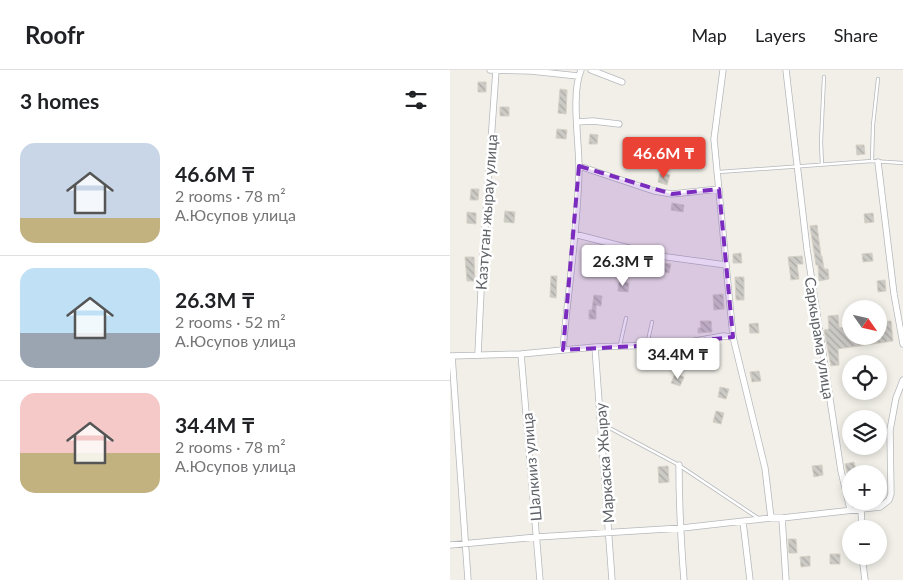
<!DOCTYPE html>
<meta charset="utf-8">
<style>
:root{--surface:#fff;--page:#f2f2f2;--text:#202124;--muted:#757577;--line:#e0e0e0;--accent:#ea4335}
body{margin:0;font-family:Lato,sans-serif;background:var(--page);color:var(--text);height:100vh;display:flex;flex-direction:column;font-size:19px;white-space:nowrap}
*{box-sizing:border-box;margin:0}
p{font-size:16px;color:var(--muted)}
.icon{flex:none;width:28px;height:28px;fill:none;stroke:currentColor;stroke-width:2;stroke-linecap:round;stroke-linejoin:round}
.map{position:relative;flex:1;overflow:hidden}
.panel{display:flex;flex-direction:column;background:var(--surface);width:450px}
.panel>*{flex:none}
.needle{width:32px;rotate:124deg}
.fabs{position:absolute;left:392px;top:230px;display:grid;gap:10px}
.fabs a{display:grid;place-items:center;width:45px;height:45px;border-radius:50%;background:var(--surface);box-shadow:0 2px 8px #0003;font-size:25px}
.price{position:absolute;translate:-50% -42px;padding:0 11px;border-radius:5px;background:#fff;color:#222;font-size:16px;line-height:32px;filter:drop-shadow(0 1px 2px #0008)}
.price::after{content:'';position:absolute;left:50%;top:30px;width:15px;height:11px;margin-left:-8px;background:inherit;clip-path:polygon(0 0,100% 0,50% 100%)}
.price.current{background:var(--accent);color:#fff}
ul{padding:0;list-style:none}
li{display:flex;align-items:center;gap:15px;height:125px;padding:0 20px}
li+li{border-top:1px solid var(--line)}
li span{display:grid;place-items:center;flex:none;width:140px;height:100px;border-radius:15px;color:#555}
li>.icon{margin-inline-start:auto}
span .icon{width:60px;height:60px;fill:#fffc;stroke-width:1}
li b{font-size:21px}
h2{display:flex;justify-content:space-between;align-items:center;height:60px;padding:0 20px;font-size:21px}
header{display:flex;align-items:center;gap:30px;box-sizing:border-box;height:70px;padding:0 25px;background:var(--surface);border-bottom:1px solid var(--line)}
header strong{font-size:24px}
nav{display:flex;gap:28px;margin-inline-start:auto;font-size:18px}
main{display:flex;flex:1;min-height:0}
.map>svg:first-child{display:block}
</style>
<header>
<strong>Roofr</strong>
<nav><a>Map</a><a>Layers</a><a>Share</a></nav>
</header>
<main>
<section class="panel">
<h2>3 homes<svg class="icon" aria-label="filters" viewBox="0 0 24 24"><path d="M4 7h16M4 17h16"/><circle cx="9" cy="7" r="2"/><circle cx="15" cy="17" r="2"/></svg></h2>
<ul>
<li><span style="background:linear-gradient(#c9d6e8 75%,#c2b280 0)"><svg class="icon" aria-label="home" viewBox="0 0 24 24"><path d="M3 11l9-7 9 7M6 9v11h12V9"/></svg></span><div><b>46.6M ₸</b><p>2 rooms · 78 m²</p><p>А.Юсупов улица</p></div></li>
<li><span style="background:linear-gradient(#bfe0f5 65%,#9aa5b1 0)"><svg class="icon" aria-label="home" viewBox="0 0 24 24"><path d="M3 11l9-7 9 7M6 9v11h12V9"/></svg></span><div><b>26.3M ₸</b><p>2 rooms · 52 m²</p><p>А.Юсупов улица</p></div></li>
<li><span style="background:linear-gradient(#f6c9c9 60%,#c2b280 0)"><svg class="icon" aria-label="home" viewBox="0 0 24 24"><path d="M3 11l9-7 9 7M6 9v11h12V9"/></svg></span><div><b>34.4M ₸</b><p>2 rooms · 78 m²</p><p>А.Юсупов улица</p></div></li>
</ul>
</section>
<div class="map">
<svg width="453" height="510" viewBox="0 0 453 510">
<defs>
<pattern id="building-back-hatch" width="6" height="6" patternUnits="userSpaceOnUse" patternTransform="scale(1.25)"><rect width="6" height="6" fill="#cccac5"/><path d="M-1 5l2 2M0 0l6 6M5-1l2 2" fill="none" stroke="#a9a8a4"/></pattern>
</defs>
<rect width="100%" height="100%" fill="#f1efe8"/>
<path fill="url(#building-back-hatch)" stroke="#d6d1c6" d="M28,12h8v10h-8z
M110,19l7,1 -1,24 -8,-1z
M50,37h9v9h-9z
M107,59l10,1 -1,9 -10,-1z
M140,64l8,1 -1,9h-8z
M406,75h8l1,9 -8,1z
M210,103l10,2 -3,10 -9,-3z
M21,119h8l-1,11h-8z
M222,133l12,2 -1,7 -12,-2z
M55,141l10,1 -1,11 -10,-1z
M17,142l9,1v11l-9,-1z
M423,143l1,9 -9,1 -1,-9z
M367,155l4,31h1l2,13h4l1,10 -10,2 -1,-16h-2l-6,-39z
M291,183l1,10h-9v-9z
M422,183l1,8 -10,1 -1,-8z
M352,186l1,8h-6l2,15 -8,1 -3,-23z
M15,187h9l1,24h-8z
M213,193l8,1 -2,9 -12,-2v4l-7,-1 1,-9 11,2z
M101,206h6l-1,22 -6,-1z
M285,207h9v23h-8z
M435,210l1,11 -8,1 -1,-11z
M169,212l10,1 -1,9 -10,-1z
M273,224l1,15 -10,1 -1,-15z
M144,225l8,1 -1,10 -5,-1v14h-7v-9h3z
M388,245l1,13 12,-2v10h28v-14l12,-1 2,20 -55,8 1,16 -8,1 -7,-36 5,-1 -1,-13z
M250,251h11l1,11 -14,1v-5h3z
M308,253l1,10h-9l-1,-9z
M237,280l10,2 -2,9 -10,-2z
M309,301l2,10 -9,1 -2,-10z
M225,304l9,3 -4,9 -9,-3z
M270,317l9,2 -3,10 -8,-2z
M266,341l8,2 -3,11 -8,-2z
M404,392l3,12 -9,2 -3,-12z
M372,395l1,10 -9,2 -2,-11z
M218,396l1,16 -10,1 -1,-16z
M338,469h8l1,14h-8z
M380,484h10v10h-10z
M360,486v10l-9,1 -1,-10z"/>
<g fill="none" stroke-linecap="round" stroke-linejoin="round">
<defs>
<path id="service" d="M422,91l1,-36 5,-46
M372,95l-1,-23 3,-65
M269,102l153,-11 31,2
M170,275l6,-27
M197,275l5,-23
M152,354l75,40 81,54"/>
<path id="minor" d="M40,0l41,1 47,5
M141,0l31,12
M336,0l21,179 34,222 9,38
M127,52l16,-1 26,3
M428,92l16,132 9,50
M129,96l75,25 18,3 47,-5
M124,164l86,22 66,9
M145,277l17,233
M113,280c5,-61 15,-121 16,-182 0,-27 -8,-74 2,-98
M28,284l4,-84 14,-200
M71,284l19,226
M0,286l71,-2 74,-7 61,-2 23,3 16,-7 28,-5 10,1
M2,286l16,224
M229,395c0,39 2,77 5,115
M411,438l1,21
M293,452l7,58
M0,475l87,-8 145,-9 89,-10 -6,-50 -32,-131 -19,-198 9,-69
M412,486l3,24
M336,510l-4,-62 98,-11 9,-7 2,-6 -1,-64 6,-32 7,-18"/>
<path id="tertiary" d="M321,448h11"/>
</defs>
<use href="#service" stroke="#b5b8bc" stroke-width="4"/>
<use href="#minor" stroke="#b5b8bc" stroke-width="7"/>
<use href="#tertiary" stroke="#b5b8bc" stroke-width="8"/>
<use href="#service" stroke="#fff" stroke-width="2.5"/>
<use href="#minor" stroke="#fff" stroke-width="5.5"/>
<use href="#tertiary" stroke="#fff" stroke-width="7"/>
</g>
<path fill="#7b2cbf" fill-opacity="0.2" stroke="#7b2cbf" stroke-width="4" stroke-dasharray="10 6" stroke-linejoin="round" d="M129,96l93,28 47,-5 14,148 -38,4 -16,7 -23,-3 -93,5z"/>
<g text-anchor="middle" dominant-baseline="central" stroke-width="5" stroke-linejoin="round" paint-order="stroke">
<g font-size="15" fill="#5f6368" stroke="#fff">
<text transform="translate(36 142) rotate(-86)">Казтуган жырау улица</text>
<text transform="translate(370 268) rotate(81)">Саркырама улица</text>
<text transform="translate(154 393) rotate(-94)">Маркаска Жырау</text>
<text transform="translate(81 397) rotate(-95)">Шалкииз улица</text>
</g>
</g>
</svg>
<div class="fabs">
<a><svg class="needle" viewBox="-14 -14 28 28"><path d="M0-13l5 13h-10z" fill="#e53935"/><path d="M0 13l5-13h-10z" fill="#757577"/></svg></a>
<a><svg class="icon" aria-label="locate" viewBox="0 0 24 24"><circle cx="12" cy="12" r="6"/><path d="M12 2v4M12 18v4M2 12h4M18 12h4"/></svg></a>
<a><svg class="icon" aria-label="layers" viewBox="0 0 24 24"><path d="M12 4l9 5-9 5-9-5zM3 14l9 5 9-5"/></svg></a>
<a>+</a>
<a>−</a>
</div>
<b class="price current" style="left:214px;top:109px">46.6M ₸</b>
<b class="price" style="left:173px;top:217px">26.3M ₸</b>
<b class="price" style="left:228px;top:310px">34.4M ₸</b>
</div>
</main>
